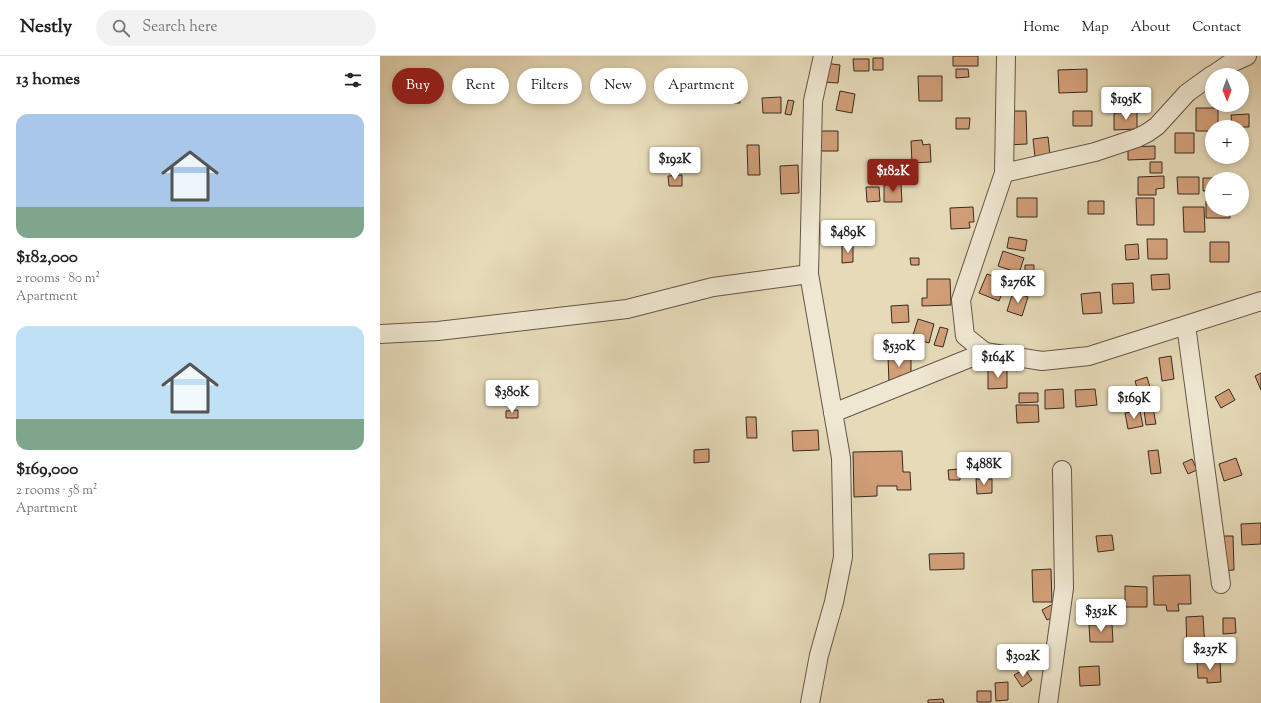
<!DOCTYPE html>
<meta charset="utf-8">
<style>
:root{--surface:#fff;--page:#f2f2f2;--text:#202124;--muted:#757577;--line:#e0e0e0;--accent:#8f2418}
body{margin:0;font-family:"Sorts Mill Goudy",serif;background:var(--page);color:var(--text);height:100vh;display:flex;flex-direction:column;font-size:15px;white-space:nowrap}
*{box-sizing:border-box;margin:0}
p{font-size:13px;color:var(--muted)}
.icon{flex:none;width:22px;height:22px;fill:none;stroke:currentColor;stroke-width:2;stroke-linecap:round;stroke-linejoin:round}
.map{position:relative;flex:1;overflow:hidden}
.panel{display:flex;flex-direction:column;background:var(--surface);width:380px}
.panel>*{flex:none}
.top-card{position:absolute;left:12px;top:12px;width:380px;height:36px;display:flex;gap:8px}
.needle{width:26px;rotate:179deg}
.controls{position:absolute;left:825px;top:12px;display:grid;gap:8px}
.controls a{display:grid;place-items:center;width:44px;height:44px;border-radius:50%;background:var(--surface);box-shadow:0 2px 6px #0003;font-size:20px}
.price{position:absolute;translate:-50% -34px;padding:0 9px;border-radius:4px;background:#fff;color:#222;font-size:13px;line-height:26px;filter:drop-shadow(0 1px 2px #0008)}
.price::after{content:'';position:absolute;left:50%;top:24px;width:12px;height:9px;margin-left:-6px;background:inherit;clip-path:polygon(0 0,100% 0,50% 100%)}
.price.on{background:var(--accent);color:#fff}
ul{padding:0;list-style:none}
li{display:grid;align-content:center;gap:8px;height:212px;padding:0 16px}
li span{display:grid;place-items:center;height:124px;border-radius:12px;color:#555}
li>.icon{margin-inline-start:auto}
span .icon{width:72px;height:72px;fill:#fffc;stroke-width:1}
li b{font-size:17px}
h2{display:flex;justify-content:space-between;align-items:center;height:48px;padding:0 16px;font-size:17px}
.pill{padding:0 14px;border-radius:18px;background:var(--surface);box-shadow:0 2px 6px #0003;font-size:14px;line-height:36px}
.pill.on{background:var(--accent);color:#fff}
header{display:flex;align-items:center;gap:24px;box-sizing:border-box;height:56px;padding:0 20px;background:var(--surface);border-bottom:1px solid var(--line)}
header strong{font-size:19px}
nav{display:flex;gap:22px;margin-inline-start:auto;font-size:14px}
.search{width:280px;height:36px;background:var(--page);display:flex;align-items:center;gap:10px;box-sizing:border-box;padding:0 14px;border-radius:22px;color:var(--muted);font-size:15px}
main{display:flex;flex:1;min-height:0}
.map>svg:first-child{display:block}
</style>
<header>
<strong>Nestly</strong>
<div class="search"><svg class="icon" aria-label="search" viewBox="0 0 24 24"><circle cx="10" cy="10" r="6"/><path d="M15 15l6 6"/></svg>Search here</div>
<nav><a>Home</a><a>Map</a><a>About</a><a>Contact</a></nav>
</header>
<main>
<section class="panel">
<h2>13 homes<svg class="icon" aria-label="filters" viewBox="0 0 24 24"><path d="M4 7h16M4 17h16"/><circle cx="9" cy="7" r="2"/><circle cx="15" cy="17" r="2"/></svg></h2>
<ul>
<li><span style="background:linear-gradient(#a9c7e8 75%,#7fa58c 0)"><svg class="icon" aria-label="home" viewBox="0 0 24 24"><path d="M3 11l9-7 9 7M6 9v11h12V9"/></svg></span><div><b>$182,000</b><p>2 rooms · 80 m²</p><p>Apartment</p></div></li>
<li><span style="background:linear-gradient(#bfe0f5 75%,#7fa58c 0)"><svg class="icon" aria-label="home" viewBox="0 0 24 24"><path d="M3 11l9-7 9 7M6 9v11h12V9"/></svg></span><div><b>$169,000</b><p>2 rooms · 58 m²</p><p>Apartment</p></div></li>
</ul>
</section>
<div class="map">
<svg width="881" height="647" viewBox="0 0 881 647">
<rect width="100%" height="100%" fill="#e6dab8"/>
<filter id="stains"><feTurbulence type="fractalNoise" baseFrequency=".005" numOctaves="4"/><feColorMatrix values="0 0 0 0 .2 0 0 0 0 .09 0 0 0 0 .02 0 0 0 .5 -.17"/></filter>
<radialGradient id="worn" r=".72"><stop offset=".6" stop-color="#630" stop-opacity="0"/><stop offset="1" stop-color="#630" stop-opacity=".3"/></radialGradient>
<path fill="#d19e78" stroke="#382a24" d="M573,0h25v10h-25z
M493,2h10v12h-10z
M473,3h16v12h-15z
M445,7l15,2 -2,18 -15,-1z
M576,13h12l1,8 -13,1z
M707,13v23l-28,1 -1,-23z
M538,20h24v25h-23z
M460,35l15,3 -3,19 -16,-3z
M353,39h7v8h-7z
M401,41v16h-18l-1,-15z
M408,44l6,1 -3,14 -6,-1z
M816,52h22v19h-6v4h-16z
M626,55h20l1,33 -19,1z
M693,55h19v15h-19z
M757,56v17l-23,1v-17z
M869,58v13h-17l-1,-12z
M576,62h14l-1,11h-13z
M440,75h18v20h-18z
M795,77h19v20h-19z
M668,81l2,18 -15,2 -2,-18z
M542,84l1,5 7,-1 1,18 -19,1 -1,-22z
M367,89h12l1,30h-12z
M775,90v13l-27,1v-13z
M770,106h12v11h-12z
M418,109l1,28 -18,1 -1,-28z
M496,114h18v11h-17z
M302,119v11h-13l-1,-10z
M784,120v12l-8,1v6h-18v-18z
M797,121h22v17h-21z
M823,122h29v1h-20v12h-9z
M521,128l1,18h-18v-17z
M486,131h13l1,14 -13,1z
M637,142h20v19h-20z
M756,142h18v27h-17z
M708,145h16v13h-16z
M826,145h6v8h18v9h-24z
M593,151l1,15h-5l1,6 -19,1 -1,-21z
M803,151h21l1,25h-21z
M629,181l18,3 -2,11 -18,-3z
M767,183h20v20h-19z
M830,186h19v20h-19z
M758,188l1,15 -13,1 -1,-15z
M473,189v17l-11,1v-17z
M623,195l21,7 -5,15 -21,-7z
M530,202h9v7h-8z
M645,209h9v13l-9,-1z
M607,218l20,7 -8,20 -20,-8z
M789,218l1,15 -18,1 -1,-15z
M547,223h23l1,26 -29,1v-8h5z
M753,227l1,20 -21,1 -1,-20z
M633,236l15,5 -6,19 -15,-5z
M720,236l2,21 -19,1 -2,-20z
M528,249l1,17 -17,1 -1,-17z
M538,263l16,5 -5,19 -17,-5z
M560,271l8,2 -5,18 -9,-2z
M531,300v20h-12v7h-10l-1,-26z
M791,300l3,23 -12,2 -3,-23z
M627,313v19l-19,1v-19z
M881,317v17l-6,-14z
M767,321l5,17 -12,4 -5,-17z
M683,333l1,19 -19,1v-19z
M715,333l2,16 -21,2 -1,-17z
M849,333l6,11 -14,8 -6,-11z
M639,337h19v9l-19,1z
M636,349h22l1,17 -22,1z
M773,352l3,16 -10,1 -2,-15z
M138,354v8h-12v-7z
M760,355l3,15 -15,3 -3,-16z
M366,361h10l1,21h-10z
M438,374l1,20 -26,1 -1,-20z
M329,393v13l-15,1v-13z
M778,394l3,23 -10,1 -3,-23z
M522,395l1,21h7l1,18h-14v-4h-20v10l-23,1 -1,-45z
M856,402l6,17 -18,6 -5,-17z
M812,403l5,11 -9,4 -5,-11z
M580,413v11h-11l-1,-10z
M596,423h16v14l-15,1z
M881,467v21l-19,1 -1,-21z
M732,479l2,15 -16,2 -2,-16z
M840,480h13l1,34 -12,1z
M584,497v16l-34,1 -1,-16z
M671,513l1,33h-19l-1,-32z
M810,519l1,29h-13l1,7h-12l-1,-6h-12l-1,-29z
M745,530l22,1v20h-22z
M673,548l5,11 -11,5 -5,-10z
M823,560l2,34 -18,1 -1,-34z
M843,562h12l1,15 -13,1z
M732,568l1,18h-23l-1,-17z
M829,584h13v16h-12z
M840,604l1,22 -14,1v-5h-9l-1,-17z
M719,610l1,19 -20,1 -1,-19z
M645,613l7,11 -10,7 -8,-12z
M628,626v18l-12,1 -1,-18z
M597,635h14v11h-14z
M563,643l1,4h-16v-3z"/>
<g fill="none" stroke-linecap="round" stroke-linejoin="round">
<defs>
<path id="street" d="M626,0l-2,117 -43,127 4,36 20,16 57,9 47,-5 172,-55
M833,19l16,-11 18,-8
M624,117l91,-21 42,-14 10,-5 10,-7 30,-33 25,-18
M806,269l35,259
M0,278l58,-3 189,-22 86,-22 96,-13
M453,357l152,-61
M430,647l9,-48 15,-53 9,-45 -2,-99 -32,-184 4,-173 10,-45
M668,647l16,-115 -2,-118"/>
</defs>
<use href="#street" stroke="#645649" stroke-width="20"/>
<use href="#street" stroke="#efe7d1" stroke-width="18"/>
</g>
<rect width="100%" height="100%" filter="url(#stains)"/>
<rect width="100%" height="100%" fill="url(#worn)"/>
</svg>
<div class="controls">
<a><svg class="needle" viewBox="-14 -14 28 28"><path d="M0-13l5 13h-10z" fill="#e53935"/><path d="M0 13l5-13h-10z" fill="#757577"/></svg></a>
<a>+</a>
<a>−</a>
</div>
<b class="price" style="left:746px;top:65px">$195K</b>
<b class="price" style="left:295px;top:125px">$192K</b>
<b class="price on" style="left:513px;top:137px">$182K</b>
<b class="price" style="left:468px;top:198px">$489K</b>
<b class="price" style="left:638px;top:248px">$276K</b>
<b class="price" style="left:519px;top:312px">$530K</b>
<b class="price" style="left:618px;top:323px">$164K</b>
<b class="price" style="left:132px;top:358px">$380K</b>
<b class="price" style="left:754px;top:364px">$169K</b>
<b class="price" style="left:604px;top:430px">$488K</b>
<b class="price" style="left:721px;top:577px">$352K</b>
<b class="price" style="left:830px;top:615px">$237K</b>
<b class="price" style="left:643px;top:622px">$302K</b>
<div class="top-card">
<a class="pill on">Buy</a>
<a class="pill">Rent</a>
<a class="pill">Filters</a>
<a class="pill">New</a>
<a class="pill">Apartment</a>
</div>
</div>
</main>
